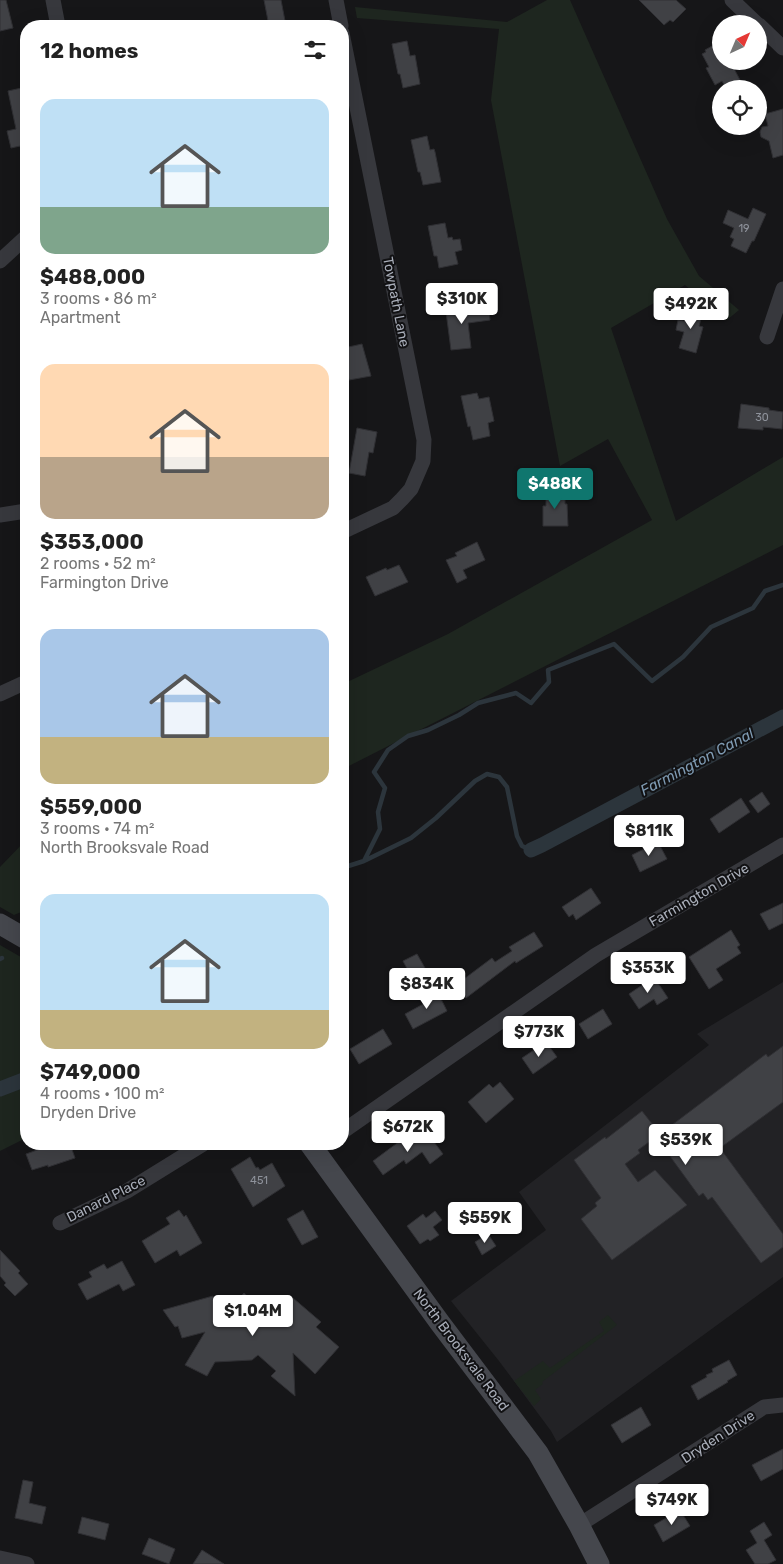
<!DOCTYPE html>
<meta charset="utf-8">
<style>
:root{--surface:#fff;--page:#f6f6f6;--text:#222;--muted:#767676;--accent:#0f766e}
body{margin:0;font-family:Rubik,sans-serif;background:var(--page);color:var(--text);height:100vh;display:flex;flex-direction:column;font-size:19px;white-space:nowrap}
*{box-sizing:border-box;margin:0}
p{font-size:16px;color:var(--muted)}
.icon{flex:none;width:28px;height:28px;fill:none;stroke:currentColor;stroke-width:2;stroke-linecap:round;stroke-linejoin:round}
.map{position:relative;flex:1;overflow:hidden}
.details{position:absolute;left:20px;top:20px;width:329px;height:1130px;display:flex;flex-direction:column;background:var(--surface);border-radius:20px;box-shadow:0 5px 20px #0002}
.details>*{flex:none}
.needle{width:32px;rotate:44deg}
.buttons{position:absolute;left:712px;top:15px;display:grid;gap:10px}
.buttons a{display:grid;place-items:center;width:55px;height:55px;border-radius:50%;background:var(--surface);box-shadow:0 5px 20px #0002;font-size:25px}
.price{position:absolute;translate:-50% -42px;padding:0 11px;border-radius:5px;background:#fff;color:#222;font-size:16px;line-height:32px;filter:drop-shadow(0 1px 2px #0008)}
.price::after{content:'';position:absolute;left:50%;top:30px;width:15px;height:11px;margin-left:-8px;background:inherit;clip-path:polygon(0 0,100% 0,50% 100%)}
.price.selected{background:var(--accent);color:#fff}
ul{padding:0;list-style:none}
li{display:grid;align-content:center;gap:10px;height:265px;padding:0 20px}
li span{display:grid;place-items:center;height:155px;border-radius:15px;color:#555}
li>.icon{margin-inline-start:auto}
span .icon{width:90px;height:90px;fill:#fffc;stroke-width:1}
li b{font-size:21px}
h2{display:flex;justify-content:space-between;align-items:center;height:60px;padding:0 20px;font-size:21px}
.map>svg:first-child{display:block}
</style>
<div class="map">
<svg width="783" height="1564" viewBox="0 0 783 1564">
<rect width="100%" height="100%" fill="#161618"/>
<path fill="#222225" d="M783,982v295l-226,165 -6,-11 -52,-70 -48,-60 95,-71 -27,-38 190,-147 -12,-11z"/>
<path fill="#1e261f" d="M547,0h23l97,219 32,57 40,34 -12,10 -42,-35 -74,43 65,193 107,-64v88l-440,224v-85l105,-50 204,-114 -44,-81 -48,27 -69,-366 8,-71 -142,-11 -2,-11 152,15z
M26,840v70l-12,5 -14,-8v-40z
M0,945l26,15v178l-26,13z
M608,1315l9,10 -75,57 1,2 -8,6 6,9 -7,7 -20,-25 29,-20 7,7 54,-37 -5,-9z"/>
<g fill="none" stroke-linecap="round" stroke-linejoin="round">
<path stroke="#2c353c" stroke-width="4.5" d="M364,861l16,-32 -2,-17 7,-24 -11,-16 14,-22 20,-14 20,-6 31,-15 19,-12 38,-10 15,10 18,-21 -1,-12 66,-26 38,37 31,-24 28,-30 42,-19 12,-17 18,-6
M342,868l22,-7 47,-23 25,-20 39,-37 12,-7 12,3 8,10 10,49 5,10 9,4
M0,959l2,-1"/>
<path stroke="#2c353c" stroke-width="15" d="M531,850l11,-5 241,-128
M0,1089l26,-10"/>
</g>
<path fill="#404145" stroke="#303034" d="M0,0h6l7,28 -13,3z
M264,0h17l5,26h-17z
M639,0h37l10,9 -13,13 -3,-2 -6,5z
M407,41l3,15 5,-1 5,29 -17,4 -3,-14h-2l-6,-30z
M721,41v20h9l10,19 -14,8 -4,-7 -7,4 -9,-17 3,-1 -7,-13 4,-2 -1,-2z
M26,87v65l-4,1 -2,-7 -9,2 -4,-17 9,-2 -8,-38z
M783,109v46l-10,3 -4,-17 -8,-4 -1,-5 2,-5 6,-1 -3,-12z
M427,136l3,14 4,-1 1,3 6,30 -18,3 -3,-13h-2l-7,-32z
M753,208l13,6 -12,27h-2l-6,12 -15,-7 3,-7 -4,-2 4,-9 -11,-5 5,-13 20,9z
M445,223l3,15 4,-1 1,3 7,-1 2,11 -7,2 3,12 -19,4 -2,-12h-3l-6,-30z
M461,302l2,11 26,-3 1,10 -22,3 3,25 -20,2 -6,-46z
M687,308l16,4 -4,14 4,1 -7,26 -17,-5 5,-16 -8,-2 2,-10 6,1z
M362,344l9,32 -22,4 -5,-32z
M477,393l2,6 10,-2 5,24 -6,2 2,13 -17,4 -3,-14 -2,1 -7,-31z
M741,404l28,4v2l14,2 -1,17 -19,-2v3l-25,-2z
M357,428l20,4 -4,21 -4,-1 -4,24 -16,-3z
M546,492h19v12h2l1,22h-25v-20h3z
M477,542l8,18 -22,10 4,8 -10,5 -11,-23 11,-4 -2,-3z
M399,565l9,17 -33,14 -9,-19 20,-9 1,2z
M762,792l8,12 -12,9 -9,-12z
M741,798l9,14 -31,21 -9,-14z
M658,842l9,17 -27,13 -8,-17z
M591,888l10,15 -25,17 -3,-6 -4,3 -7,-10z
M783,903v20l-14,7 -9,-16z
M731,930l9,15 -3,2 4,6 -25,16 7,11 -14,9 -20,-32z
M534,932l9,14 -27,17 -1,-2 -49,37 -10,-13 36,-27 3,4 17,-11 -3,-4z
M417,954l8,14 -14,8 -8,-15z
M654,977l14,21 -11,7 -3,-6 -15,10 -10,-15z
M435,987l12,24 -34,18 -8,-15 24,-13 -4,-8z
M603,1009l9,15 -24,15 -9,-15z
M383,1029l9,15 -33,20 -9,-15z
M546,1042l11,15 -24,17 -11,-16z
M783,1046v56l-63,46 63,86v13l-22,16 -49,-66 -4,3 -5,-7 -4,3 -43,-59 -18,13 2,3 -15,11 13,18 17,-12 32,35 -75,55 -31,-41 16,-13 -2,-3 6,-5 -27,-38 31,-23 1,2 36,-28 18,23 106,-80 2,3z
M500,1082l14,17 -28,24 -18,-21 21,-18 4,4z
M426,1131l17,23 -13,10 -8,-12 -16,12 -2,-4 -21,15 -10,-14 31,-23 4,6z
M54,1144l3,3 13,-3 5,14 -27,9v-2l-16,5 -6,-16z
M250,1157l6,11 2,-1 2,3 12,-7 13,23 -32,21 -22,-38z
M179,1210l5,7 2,-2 16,28 -22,13 -3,-6 -22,13 -13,-22 28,-17 -4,-6z
M303,1210l15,27 -16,8 -15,-26z
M435,1211l7,9 -9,7 6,8 -9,6 -2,-2 -8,5 -13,-18 16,-12 3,4z
M488,1234l8,12 -14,9 -7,-13z
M0,1250l20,21 -2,2 10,11 -13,12 -11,-11 2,-2 -6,-7z
M122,1261l13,24 -12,6 -4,-7 -32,16 -9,-16 14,-7 -3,-5 15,-8 3,5z
M244,1293l29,27 20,-22 28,24 -5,5 23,20 -24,27 -22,-21 2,43 -24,-20 5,-5 -18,-16 -6,5 -37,2 -8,14 -22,-11 20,-33 -23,6 -4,-12 -3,1 -12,-17 50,-14 6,25z
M729,1360l8,15 -10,6 1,1 -30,18 -7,-14 16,-9 -1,-2 7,-3 -1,-3z
M641,1407l10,18 -29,18 -11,-18z
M783,1449v20l-22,12 -9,-16z
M23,1480l10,2 -4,21 17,4 -4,17 -27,-6z
M680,1510l10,16 -27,16 -9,-17z
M82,1517l27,7 -4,16 -27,-7z
M764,1522l8,13 -8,5 12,20 -8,4h-13l-9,-14 11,-7 -7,-12z
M149,1538l26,11 -6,15 -27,-10z
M202,1550l22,14h-31z"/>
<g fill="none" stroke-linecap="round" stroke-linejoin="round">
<path stroke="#37383d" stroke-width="15" d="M53,0l5,26
M336,0l5,26
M732,0l25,24
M759,25l24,23
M342,33l82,407 -1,21 -12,28 -9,10 -9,9 -51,24
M0,261l26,-24
M767,337l16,-48
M0,515l26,-4
M0,694l26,-12
M342,1132l254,-177 187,-110
M60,1223l67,-32 76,-47
M579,1525l185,-118 19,-2
M0,1558l27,6"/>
<path stroke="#45474d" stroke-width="21" d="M0,924l26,15
M310,1144l130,179 98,130 41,72 20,39"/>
</g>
<g text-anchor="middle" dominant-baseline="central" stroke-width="4" stroke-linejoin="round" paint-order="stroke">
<g font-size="11" fill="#8e929b">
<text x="744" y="228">19</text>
<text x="762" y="417">30</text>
<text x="259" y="1180">451</text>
</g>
<g font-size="14" fill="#a8adb8" stroke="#111113">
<text transform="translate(396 302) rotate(79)">Towpath Lane</text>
<text transform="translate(699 895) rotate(-30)">Farmington Drive</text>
<text transform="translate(106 1199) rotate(-27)">Danard Place</text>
<text transform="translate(461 1350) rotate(53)">North Brooksvale Road</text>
<text transform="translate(718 1437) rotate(-33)">Dryden Drive</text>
</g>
<g font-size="15" font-style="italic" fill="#7f9bb3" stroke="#111113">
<text transform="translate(697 762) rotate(-28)">Farmington Canal</text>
</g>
</g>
</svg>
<div class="buttons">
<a><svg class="needle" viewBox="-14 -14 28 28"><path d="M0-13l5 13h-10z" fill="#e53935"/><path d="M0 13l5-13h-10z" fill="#767676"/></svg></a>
<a><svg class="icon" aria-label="locate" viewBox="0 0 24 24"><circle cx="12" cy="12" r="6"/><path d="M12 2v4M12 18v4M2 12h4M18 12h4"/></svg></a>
</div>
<b class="price" style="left:462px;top:325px">$310K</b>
<b class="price" style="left:691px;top:330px">$492K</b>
<b class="price selected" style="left:555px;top:510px">$488K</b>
<b class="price" style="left:649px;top:857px">$811K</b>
<b class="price" style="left:648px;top:994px">$353K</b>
<b class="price" style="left:427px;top:1010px">$834K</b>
<b class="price" style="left:539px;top:1058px">$773K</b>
<b class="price" style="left:408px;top:1153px">$672K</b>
<b class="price" style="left:686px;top:1166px">$539K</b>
<b class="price" style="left:485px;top:1244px">$559K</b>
<b class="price" style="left:253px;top:1337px">$1.04M</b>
<b class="price" style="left:672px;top:1526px">$749K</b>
<section class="details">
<h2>12 homes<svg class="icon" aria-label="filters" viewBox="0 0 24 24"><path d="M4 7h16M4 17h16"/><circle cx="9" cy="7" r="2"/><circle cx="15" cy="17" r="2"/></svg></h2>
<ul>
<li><span style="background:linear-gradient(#bfe0f5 70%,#7fa58c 0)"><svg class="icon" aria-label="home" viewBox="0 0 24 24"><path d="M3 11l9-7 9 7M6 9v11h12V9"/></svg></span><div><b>$488,000</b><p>3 rooms · 86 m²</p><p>Apartment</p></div></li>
<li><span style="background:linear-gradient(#ffd9b3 60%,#b9a48a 0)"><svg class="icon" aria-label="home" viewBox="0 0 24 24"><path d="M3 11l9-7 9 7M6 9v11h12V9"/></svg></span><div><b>$353,000</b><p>2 rooms · 52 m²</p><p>Farmington Drive</p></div></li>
<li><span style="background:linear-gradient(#a9c7e8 70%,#c2b280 0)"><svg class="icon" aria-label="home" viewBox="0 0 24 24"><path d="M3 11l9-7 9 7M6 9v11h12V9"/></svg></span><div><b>$559,000</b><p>3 rooms · 74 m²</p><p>North Brooksvale Road</p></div></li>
<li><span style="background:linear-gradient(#bfe0f5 75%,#c2b280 0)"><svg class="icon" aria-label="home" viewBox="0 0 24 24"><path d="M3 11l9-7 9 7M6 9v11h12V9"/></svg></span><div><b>$749,000</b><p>4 rooms · 100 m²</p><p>Dryden Drive</p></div></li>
</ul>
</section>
</div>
